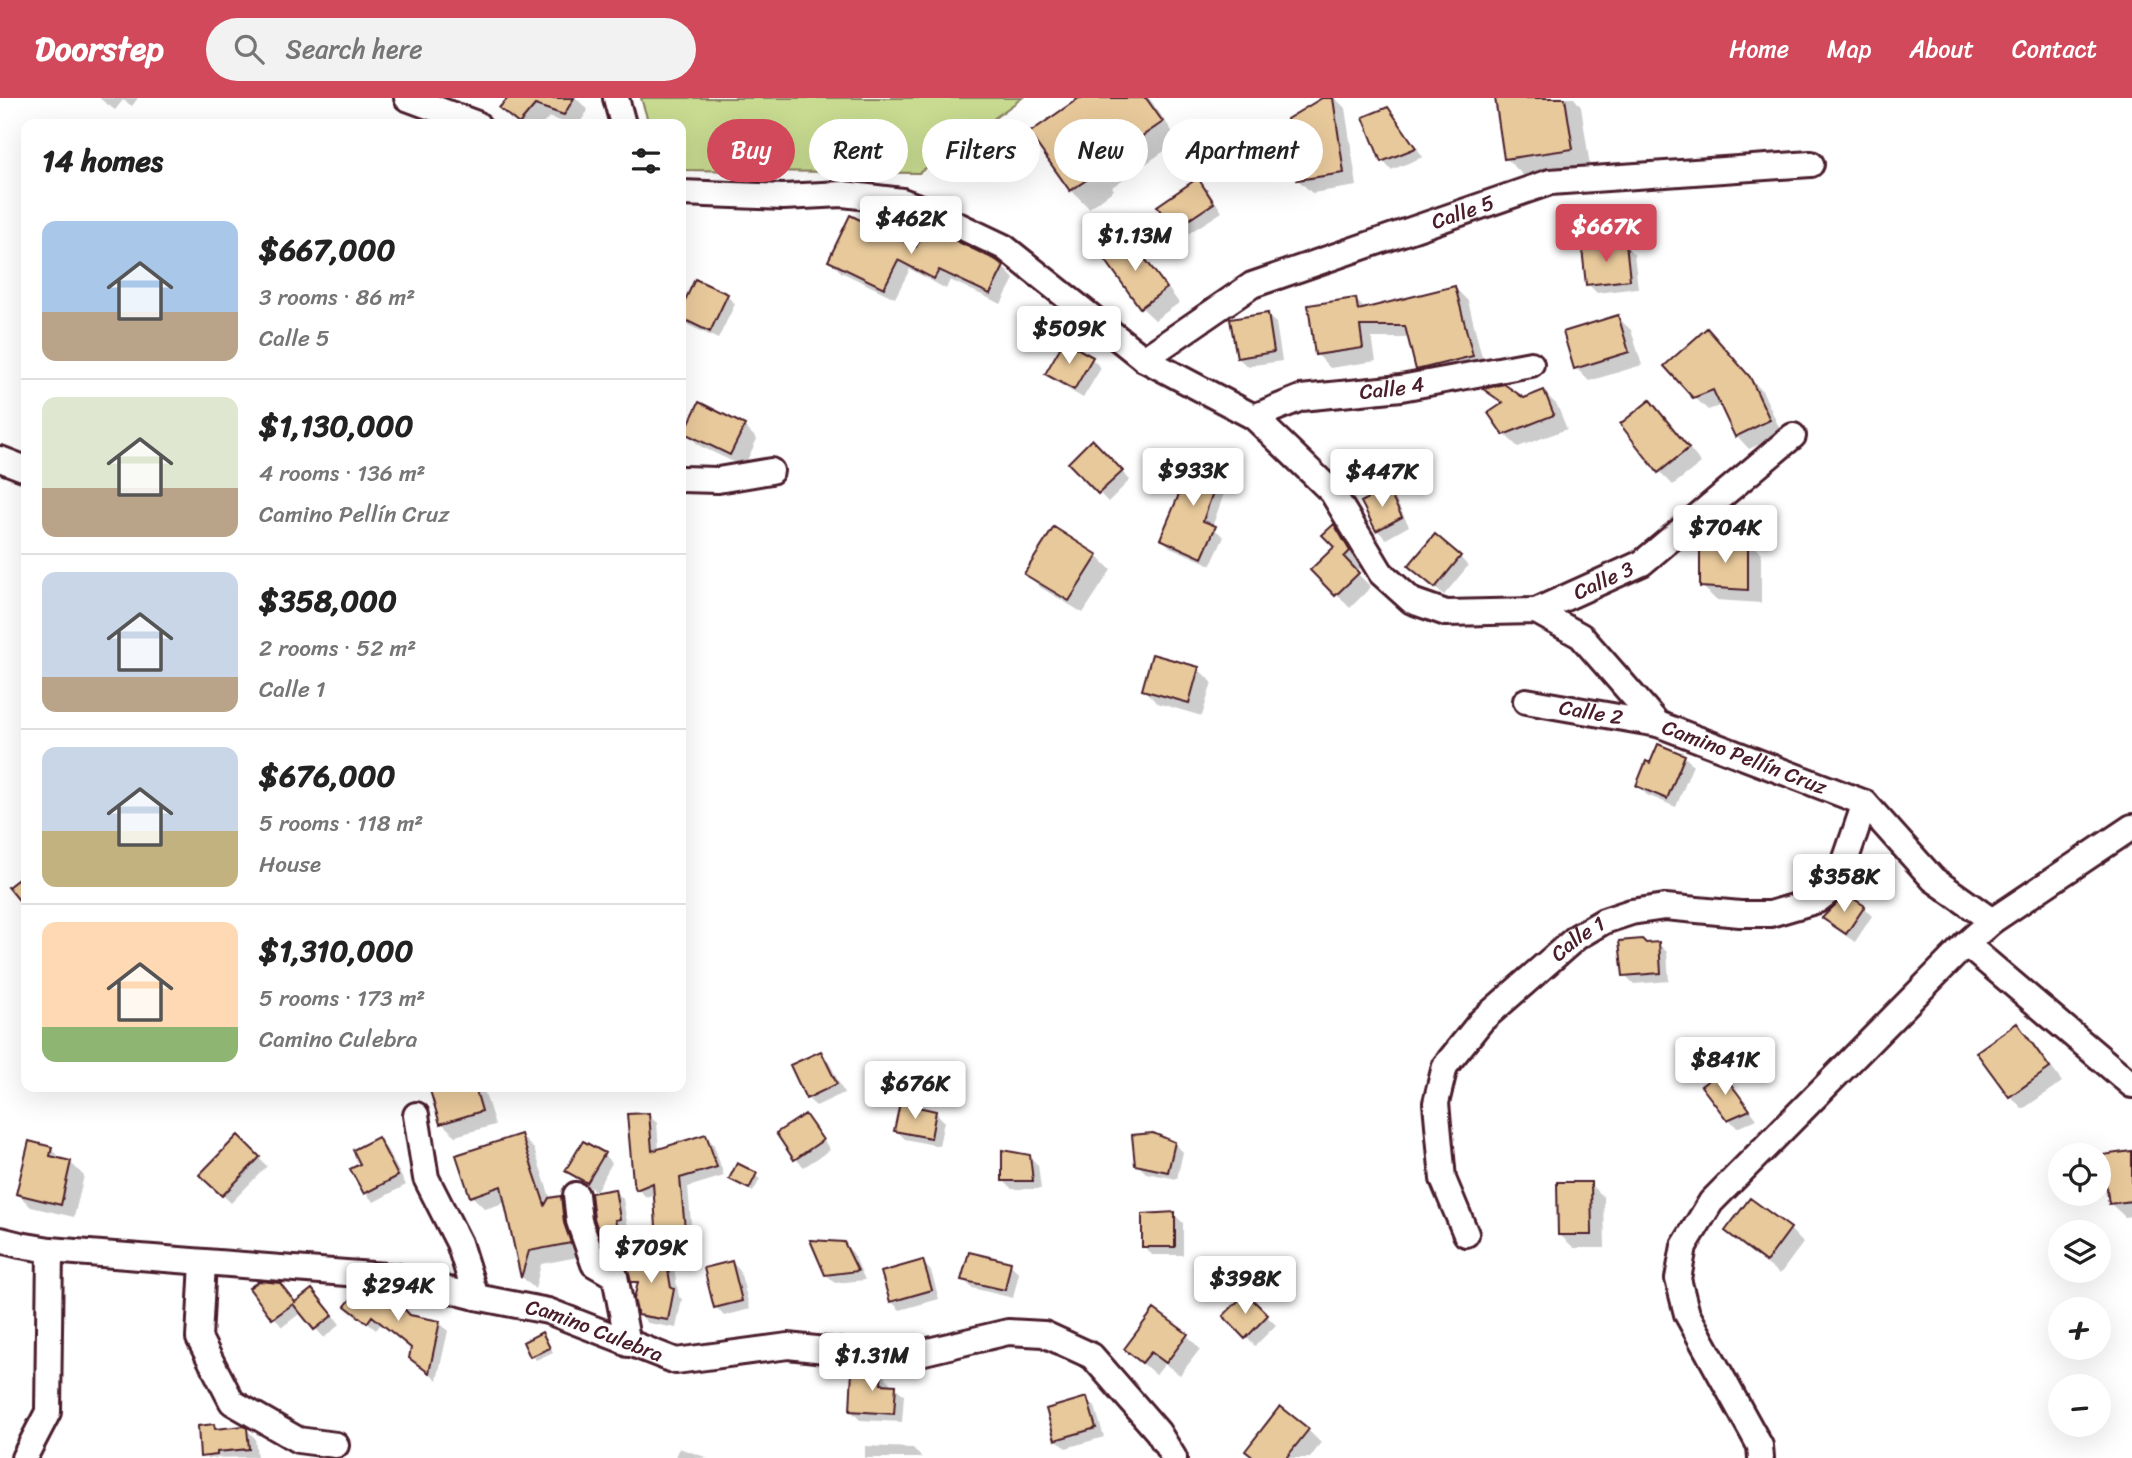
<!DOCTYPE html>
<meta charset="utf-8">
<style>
:root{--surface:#fff;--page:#f2f2f2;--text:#222;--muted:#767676;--line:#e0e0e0;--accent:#d1495b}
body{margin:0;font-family:Sriracha,sans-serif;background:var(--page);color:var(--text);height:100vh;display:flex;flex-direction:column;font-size:26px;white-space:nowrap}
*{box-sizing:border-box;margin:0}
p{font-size:23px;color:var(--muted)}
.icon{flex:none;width:38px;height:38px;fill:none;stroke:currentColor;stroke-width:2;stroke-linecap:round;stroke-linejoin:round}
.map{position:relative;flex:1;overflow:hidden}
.panel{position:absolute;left:21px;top:21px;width:665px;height:973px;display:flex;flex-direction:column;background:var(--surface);border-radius:14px;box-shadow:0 7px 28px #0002}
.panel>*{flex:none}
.banner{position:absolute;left:707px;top:21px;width:665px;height:63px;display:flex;gap:14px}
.tools{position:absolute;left:2048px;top:1045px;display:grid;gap:14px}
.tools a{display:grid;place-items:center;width:63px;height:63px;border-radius:50%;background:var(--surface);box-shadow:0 7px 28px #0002;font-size:35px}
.price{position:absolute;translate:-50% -60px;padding:0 16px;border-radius:7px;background:#fff;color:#222;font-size:23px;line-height:46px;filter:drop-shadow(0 2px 4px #0008)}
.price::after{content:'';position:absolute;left:50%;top:42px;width:21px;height:16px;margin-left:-10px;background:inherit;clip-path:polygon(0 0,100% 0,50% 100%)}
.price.active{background:var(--accent);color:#fff}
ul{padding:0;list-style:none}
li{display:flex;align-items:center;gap:21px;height:175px;padding:0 21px}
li+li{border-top:2px solid var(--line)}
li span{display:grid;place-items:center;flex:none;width:196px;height:140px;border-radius:14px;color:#555}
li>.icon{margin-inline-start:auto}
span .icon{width:84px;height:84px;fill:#fffc;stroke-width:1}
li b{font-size:30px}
h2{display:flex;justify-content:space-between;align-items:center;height:84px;padding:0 21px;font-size:30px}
.tag{padding:0 24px;border-radius:32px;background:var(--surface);box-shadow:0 7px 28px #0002;font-size:24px;line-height:63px}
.tag.active{background:var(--accent);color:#fff}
header{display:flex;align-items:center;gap:42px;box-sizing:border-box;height:98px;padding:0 35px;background:var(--accent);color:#fff}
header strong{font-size:33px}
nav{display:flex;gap:38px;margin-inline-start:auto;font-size:24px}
.search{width:490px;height:63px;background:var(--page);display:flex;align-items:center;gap:18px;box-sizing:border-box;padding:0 24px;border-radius:38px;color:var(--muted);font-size:26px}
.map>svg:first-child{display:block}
</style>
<header>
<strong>Doorstep</strong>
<div class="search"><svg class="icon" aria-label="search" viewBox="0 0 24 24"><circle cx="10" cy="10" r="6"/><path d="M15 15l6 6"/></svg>Search here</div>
<nav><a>Home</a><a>Map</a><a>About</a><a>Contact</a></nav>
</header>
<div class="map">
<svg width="2132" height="1360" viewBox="0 0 2132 1360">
<rect width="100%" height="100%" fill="#fff"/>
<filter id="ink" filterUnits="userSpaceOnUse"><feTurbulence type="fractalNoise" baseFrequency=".0143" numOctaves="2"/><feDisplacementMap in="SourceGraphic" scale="14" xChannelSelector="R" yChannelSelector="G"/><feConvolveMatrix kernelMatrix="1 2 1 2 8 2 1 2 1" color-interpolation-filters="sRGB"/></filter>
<g filter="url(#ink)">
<path fill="#c8db90" stroke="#897d5e" stroke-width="2" d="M641,0h381l-103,75 -238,-3v-46h-32z"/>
<path fill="#0003" d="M99,0h39l-6,8 -9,-6 -8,10z
M510,0h66l12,12 -9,14h-10l-20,-7 -6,7h-24l-17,-16z
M1082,0h67l30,43 -67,46 2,3 -25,18 -18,-18z
M1326,0h9l10,10 12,78 -45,7 -14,-13z
M1496,0h78l7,9 9,59 -66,10 -18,-18z
M1388,11l8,9 27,39 -32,13 -8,-9z
M1198,83l9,8 15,23 -39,25 -9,-8z
M1130,143l13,13 36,49 -24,17 -14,-13z
M1625,147l9,9 4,34 -41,5 -9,-9z
M917,151l86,18 11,12 -13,25 -51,-24 -4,9 -36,-20 -15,29 -54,-26 -11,-11z
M696,183l31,15 8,8 -17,35 -30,-14 -7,-8v-4z
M1455,190l13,13 17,68 -54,14 -14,-14 -7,-31h-38l4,23 -46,7 -13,-14 38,-55 11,11z
M1267,217l9,8 6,38 -35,5 -9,-8z
M1617,219l14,13 11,35 -53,16 -13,-13z
M1065,245l27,16 9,9 -18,30 -27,-16 -9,-9z
M1720,246l43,48 19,42 -33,15 -13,-14 -14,-30 -14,5 -14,-13z
M1486,292l37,10 21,-8 13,13 10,24 -49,18 -14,-13 -1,-29z
M1650,304l14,14 37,47 -28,22 -13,-13 -38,-47z
M744,328l13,13 -13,28 -44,-21 -14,-13z
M1092,344l38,38 -22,22 -37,-39z
M1221,370l9,9 -18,50 12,10 -13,28 -41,-18 -8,-8 22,-52 -4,-4z
M1386,393l9,8 14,27 -23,13 -9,-9z
M1334,429l13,13 16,26 -7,6 15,15 -21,21 -37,-38 23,-23z
M1748,441l13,14v50l-45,-3 -14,-14z
M1097,458l14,14 -28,43 -43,-26 -13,-13z
M1460,459l8,9 -24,29 -25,-20z
M1198,571l14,13 -10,34 -45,-13 -13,-13z
M1684,658l9,9 -17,42 -29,-12 -9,-9 13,-21z
M1863,809l9,9 -17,26 -22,-15 -9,-9z
M1658,846l9,8 2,29 -35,3 -9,-9 21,-30z
M2017,927l13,13 32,44 -39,27 -13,-13z
M821,955l8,9 15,31 -28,13 -9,-8z
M1729,984l28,37 -20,9 -8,-9z
M431,989h52l12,38 -40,11 -13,-13z
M935,1014l9,9 -5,25 -34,-7 -9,-9z
M648,1017l9,8 2,28 47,-15 8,9 10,31 -36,11 5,60 -25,2 -9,-8 -4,-47 -9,3 -8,-8z
M805,1018l9,9 16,25 -26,17 -9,-9z
M521,1038l13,13 17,51 10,-2 13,13 9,45 -42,8 -6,25 -12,-11 -16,-76 -22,7 -13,-13z
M238,1040l29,28 -36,37 -29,-28z
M377,1041l9,9 20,37 -32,17 -9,-9 -12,-23 10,-6z
M1174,1045l9,9 -6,27 -31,-6 -9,-9z
M51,1051l12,12 7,1 14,14 -10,41 -43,-10 -13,-13z
M2132,1054v64l-7,1 -14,-13z
M604,1057l8,8 -16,28 -20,-12 -8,-8z
M1029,1058l9,9 3,24h-29l-9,-9z
M738,1067l22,14 -7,13 -22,-13z
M1590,1086l14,13 1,51h-31l-14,-13z
M614,1092l9,9 5,29h-5l8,32 33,-6 9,9 6,34 3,2 -6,29 -28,-5 -9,-9v-27l-6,-6 -5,-17 -5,1 -15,-12z
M1750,1102l40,29 13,14 -23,31 -39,-29 -14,-14z
M1174,1116l9,9v32h-31l-8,-9z
M844,1146l9,9 12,27 -30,3 -9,-9z
M732,1164l8,9 10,38 -26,7 -8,-9z
M922,1164l9,9 8,28 -39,11 -9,-9z
M1010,1166l9,9 -6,25 -41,-10 -9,-9z
M280,1186l16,19 24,-3 20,24 -16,14 -22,-26 -20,15 -30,-38z
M1246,1198l30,29 -21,21 -30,-30z
M1155,1213l32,24 13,14 -20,26 -15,-11 -9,11 -30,-26z
M356,1216l54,3 29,5 9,9 -11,49 -19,-18 -5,-13 -32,-25 -5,6z
M542,1236l11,18 -17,8 -11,-17z
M882,1275l8,9v4l5,1 9,8 -2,27 -42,-2 -9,-9z
M1086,1301l9,8 9,30 -38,11 -9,-8 -9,-30z
M214,1328l4,4 28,-1 9,9 2,19 -50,1 -5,-6z
M1308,1332l13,13 -11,15h-55z
M865,1348l48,2 9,10h-57z
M679,1350l29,10h-32z"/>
<path fill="#e8c99b" stroke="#4a1f2b" stroke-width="2" d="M508,0h66l-10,17 -29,-10 -16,19 -20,-16z
M1079,0h67l17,24 -68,46 3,4 -28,19 -41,-58z
M1322,0h11l11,75 -47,7 -10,-61z
M1495,0h70l8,51 -69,10z
M1388,9l28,41 -35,14 -18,-45z
M1198,80l16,25 -41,27 -16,-24z
M850,117l66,32 11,-20 69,33 8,6 -14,28 -51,-24 -5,9 -36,-19 -14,28 -56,-27z
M1130,141l37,49 -27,20 -36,-50z
M1626,145l4,37 -44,5 -4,-37z
M695,181l33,15 -18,38 -29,-14v-9z
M1455,188l18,70 -57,14 -11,-44h-45l3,22 -48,7 -7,-50 48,-7 2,12z
M1268,215l6,39 -37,6 -7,-39z
M1618,217l11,37 -55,17 -11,-37z
M1707,230l43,49 20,43 -35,17 -22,-47 -20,8 -29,-32z
M1064,243l29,16 -19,33 -29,-16z
M1504,286l20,14 20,-8 10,25 -51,20 -15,-22 15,-10 -20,-14z
M1650,302l39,48 -31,25 -38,-49z
M699,304l46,23 -15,30 -46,-22z
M1092,341l31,32 -25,23 -30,-31z
M1188,357l34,11 -19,55 13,5 -14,32 -42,-19 23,-54 -5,-2z
M1387,390l15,29 -26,14 -15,-29z
M1334,426l16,27 -6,6 15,16 -24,23 -25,-26 24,-23 -12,-12z
M1054,429l44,28 -29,46 -45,-27z
M1435,436l26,22 -26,32 -27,-22z
M1748,439v53l-48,-3v-41z
M1152,556l47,13 -10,36 -47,-13z
M1658,646l27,11 -18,44 -31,-13 10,-25 4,2z
M26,775v36l-18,-22z
M1846,796l19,12 -19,28 -24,-16z
M1642,841l4,4 13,-1 2,31 -38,3 -4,-35z
M2017,925l33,45 -41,29 -33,-45z
M821,953l16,33 -31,15 -16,-34z
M1721,973l29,39 -23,10 -26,-34z
M429,989h46l7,24 -42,13z
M900,1005l36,8 -5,27 -37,-7z
M649,1015l3,38 54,-17 11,33 -37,11 6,61 -29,2 -4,-58 -17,7 -3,-9 -6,-67z
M805,1016l18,26 -29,20 -18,-27z
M1153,1035l22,9 -7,30 -33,-7 -3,-30z
M521,1036l24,71 4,-7 12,-2 3,27 7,20 -42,8 -8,27 -20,-92 -31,11 -14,-42z
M238,1037l22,22 -38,39 -23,-21z
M378,1039l20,39 -34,18 -14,-25 10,-5 -7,-14z
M29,1043l23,6 -2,9 21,5 -10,44 -45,-11z
M583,1043l22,12 -18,30 -22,-12z
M1002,1052l28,5 3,26h-31z
M2132,1053v50l-23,3 -7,-49z
M737,1065l20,10 -8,16 -20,-10z
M1557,1084h34l1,53h-34z
M615,1091l5,30 -5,1 10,34 -12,4 -7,-4 -12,-36 -3,-25z
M1750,1100l41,30 -25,34 -41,-31z
M1175,1114v35h-33v-33z
M810,1142l34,2 14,29 -33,4z
M665,1154l6,36 3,1 -6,31 -30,-5 -4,-16 4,-17h-7l-6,-23z
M969,1154l42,10 -6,28 -44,-10z
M923,1162l9,30 -42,12 -9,-30z
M732,1163l10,40 -28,7 -10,-40z
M259,1183l21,2 15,19 17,-13 21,26 -19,15 -21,-26 -21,15 -23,-31z
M359,1191l15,1 17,5 19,20 30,6 -11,52 -20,-15 2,-10 -39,-32 -5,7 -22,-17z
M1246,1195l22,22 -23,24 -22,-23z
M1154,1211l34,25 -22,29 -15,-11 -9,11 -18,-14z
M542,1234l8,16 -20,9 -7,-15z
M852,1272l30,1 -1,13 15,1 -2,29 -44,-3z
M1087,1299l9,31 -41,12 -9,-31z
M1280,1308l29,23 -23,29h-32l-9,-7z
M214,1326l1,5 29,-3 3,2 2,21 -32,3v3l-17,2 -2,-31z"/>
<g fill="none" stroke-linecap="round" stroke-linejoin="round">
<defs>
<g id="minor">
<path d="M407,0l70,26"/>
<path d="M616,0l7,26"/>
<path id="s1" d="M681,95l102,4 60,-3 59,7 22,8 80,38 140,112 110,58 78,75 49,81 31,28 34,12 90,-2 45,25 77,88 207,79 68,76 59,42"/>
<path id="s2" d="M1144,261l108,-74 298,-103 261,-18"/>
<path id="s3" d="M1254,319l47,-19 100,-10 130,-24"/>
<path d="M0,361l26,10"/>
<path d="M681,381l37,1 53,-9"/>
<path id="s4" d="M1536,513l106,-48 151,-127"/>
<path id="s5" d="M1526,603l132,23"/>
<path d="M1966,846l166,141"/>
<path d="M416,1017l10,63 33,65 17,54"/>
<path d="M576,1097l3,26 15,43 21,12 13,68"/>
<path id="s6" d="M1466,1136l-23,-55 -7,-76 9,-37 37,-46 95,-83 27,-16 27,-9 34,-5 75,7h30l48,-14 13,-10 10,-17 24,-70"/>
<path id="s7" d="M0,1142l20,5 30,5 348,27 78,20 72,14 128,50 112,-15 111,12 109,-26 36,2 48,22 66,76 16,26"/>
<path d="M203,1164l-4,76 33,64 66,38 38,5"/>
<path d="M24,1360l24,-46 2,-162"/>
<path d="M1761,1360l-1,-12 -73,-132 -9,-35 6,-33 27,-44 255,-258 26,-23 140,-94"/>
</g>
</defs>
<use href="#minor" stroke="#4a1f2b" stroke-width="30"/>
<use href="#minor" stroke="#fff" stroke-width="24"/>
</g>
</g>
<g text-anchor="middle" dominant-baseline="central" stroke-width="7" stroke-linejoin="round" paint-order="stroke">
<g font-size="21" fill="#4a1f2b" stroke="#fff">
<text stroke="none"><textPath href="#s2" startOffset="354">Calle 5</textPath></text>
<text stroke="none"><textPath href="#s3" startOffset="142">Calle 4</textPath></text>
<text stroke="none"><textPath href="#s4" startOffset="74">Calle 3</textPath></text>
<text stroke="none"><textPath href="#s5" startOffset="66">Calle 2</textPath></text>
<text stroke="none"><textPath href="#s1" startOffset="1269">Camino Pellín Cruz</textPath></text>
<text stroke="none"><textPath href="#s6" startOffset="359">Calle 1</textPath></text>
<text stroke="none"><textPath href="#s7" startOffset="604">Camino Culebra</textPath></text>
</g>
</g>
</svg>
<div class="tools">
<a><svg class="icon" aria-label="locate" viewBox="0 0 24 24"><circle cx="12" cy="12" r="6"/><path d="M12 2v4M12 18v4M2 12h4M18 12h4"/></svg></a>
<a><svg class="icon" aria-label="layers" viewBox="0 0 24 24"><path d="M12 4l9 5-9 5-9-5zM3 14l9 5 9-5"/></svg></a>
<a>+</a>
<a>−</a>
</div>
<b class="price" style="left:911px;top:158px">$462K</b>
<b class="price active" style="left:1606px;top:166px">$667K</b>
<b class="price" style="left:1135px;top:175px">$1.13M</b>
<b class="price" style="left:1069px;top:268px">$509K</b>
<b class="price" style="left:1193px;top:410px">$933K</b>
<b class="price" style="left:1382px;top:411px">$447K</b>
<b class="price" style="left:1725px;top:467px">$704K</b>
<b class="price" style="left:1844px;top:816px">$358K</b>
<b class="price" style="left:1725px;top:999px">$841K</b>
<b class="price" style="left:915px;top:1023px">$676K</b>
<b class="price" style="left:651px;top:1187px">$709K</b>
<b class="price" style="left:1245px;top:1218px">$398K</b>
<b class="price" style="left:398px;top:1225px">$294K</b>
<b class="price" style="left:872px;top:1295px">$1.31M</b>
<div class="banner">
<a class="tag active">Buy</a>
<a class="tag">Rent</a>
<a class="tag">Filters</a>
<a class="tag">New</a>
<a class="tag">Apartment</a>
</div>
<section class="panel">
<h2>14 homes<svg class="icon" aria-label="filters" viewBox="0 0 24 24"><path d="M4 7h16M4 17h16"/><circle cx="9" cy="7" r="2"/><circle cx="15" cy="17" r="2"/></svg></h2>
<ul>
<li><span style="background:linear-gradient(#a9c7e8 65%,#b9a48a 0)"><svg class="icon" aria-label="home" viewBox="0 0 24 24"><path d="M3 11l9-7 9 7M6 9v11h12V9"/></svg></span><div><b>$667,000</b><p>3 rooms · 86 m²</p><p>Calle 5</p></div></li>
<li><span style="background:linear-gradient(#dfe7d0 65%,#b9a48a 0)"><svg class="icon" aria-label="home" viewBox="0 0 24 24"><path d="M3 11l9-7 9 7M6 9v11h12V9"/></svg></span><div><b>$1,130,000</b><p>4 rooms · 136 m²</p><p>Camino Pellín Cruz</p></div></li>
<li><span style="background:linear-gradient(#c9d6e8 75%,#b9a48a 0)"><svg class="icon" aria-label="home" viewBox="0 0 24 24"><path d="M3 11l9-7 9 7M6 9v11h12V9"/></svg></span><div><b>$358,000</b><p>2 rooms · 52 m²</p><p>Calle 1</p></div></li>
<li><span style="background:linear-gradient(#c9d6e8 60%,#c2b280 0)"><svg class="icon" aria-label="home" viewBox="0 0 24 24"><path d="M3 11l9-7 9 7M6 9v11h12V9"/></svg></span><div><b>$676,000</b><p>5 rooms · 118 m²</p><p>House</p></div></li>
<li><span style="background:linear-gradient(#ffd9b3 75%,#8fb573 0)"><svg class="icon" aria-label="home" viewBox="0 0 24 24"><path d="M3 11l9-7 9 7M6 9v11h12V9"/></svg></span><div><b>$1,310,000</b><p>5 rooms · 173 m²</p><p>Camino Culebra</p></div></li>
</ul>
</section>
</div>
